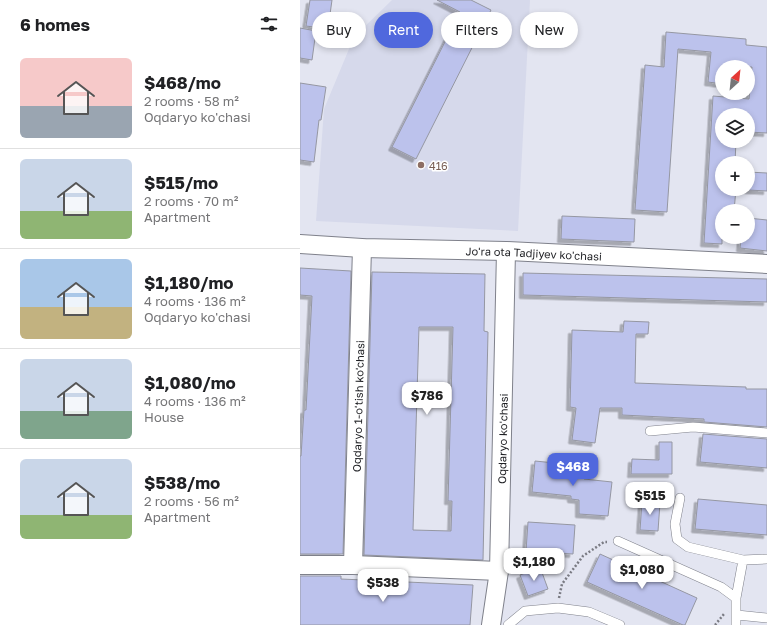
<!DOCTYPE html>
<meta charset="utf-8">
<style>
:root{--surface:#fff;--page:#f6f6f6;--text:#202124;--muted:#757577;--line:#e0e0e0;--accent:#5068dd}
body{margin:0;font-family:"Golos Text",sans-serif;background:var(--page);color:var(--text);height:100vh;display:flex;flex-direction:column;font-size:15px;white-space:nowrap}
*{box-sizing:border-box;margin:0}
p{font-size:13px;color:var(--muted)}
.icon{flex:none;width:22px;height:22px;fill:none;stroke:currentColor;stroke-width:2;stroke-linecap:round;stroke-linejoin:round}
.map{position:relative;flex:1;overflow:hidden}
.drawer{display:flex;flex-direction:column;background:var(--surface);width:300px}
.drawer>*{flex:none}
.guide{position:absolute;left:12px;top:12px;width:380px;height:36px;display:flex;gap:8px}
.needle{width:26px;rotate:27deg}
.fabs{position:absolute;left:415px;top:60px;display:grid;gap:8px}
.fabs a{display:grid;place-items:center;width:40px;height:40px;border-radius:50%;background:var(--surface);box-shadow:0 2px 6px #0003;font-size:20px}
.price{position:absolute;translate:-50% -34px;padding:0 9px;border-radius:8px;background:#fff;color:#222;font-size:13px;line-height:26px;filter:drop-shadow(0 1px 2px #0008)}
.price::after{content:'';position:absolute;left:50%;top:24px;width:12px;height:9px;margin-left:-6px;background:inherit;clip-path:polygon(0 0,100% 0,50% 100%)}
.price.current{background:var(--accent);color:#fff}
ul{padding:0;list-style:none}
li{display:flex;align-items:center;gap:12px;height:100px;padding:0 20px}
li+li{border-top:1px solid var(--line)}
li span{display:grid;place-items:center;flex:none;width:112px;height:80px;border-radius:6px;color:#555}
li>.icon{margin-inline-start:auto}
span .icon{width:48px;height:48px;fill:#fffc;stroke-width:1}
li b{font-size:17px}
h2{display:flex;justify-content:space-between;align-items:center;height:48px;padding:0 20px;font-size:17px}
.pill{padding:0 14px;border-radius:18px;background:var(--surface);box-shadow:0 2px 6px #0003;font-size:14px;line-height:36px}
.pill.current{background:var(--accent);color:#fff}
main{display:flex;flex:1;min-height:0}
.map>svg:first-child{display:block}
</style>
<main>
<section class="drawer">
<h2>6 homes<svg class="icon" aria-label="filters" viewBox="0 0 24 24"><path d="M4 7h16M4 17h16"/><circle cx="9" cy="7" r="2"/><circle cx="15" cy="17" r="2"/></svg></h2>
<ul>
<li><span style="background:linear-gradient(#f6c9c9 60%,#9aa5b1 0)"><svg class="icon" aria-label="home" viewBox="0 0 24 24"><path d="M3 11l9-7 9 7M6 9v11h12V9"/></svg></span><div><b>$468/mo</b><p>2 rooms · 58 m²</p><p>Oqdaryo ko'chasi</p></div></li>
<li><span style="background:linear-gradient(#c9d6e8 65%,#8fb573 0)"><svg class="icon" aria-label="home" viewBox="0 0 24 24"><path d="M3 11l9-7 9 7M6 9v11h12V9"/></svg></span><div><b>$515/mo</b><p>2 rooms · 70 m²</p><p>Apartment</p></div></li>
<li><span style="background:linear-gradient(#a9c7e8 60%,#c2b280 0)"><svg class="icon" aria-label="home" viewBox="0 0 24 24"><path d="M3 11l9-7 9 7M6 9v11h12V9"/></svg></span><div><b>$1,180/mo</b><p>4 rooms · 136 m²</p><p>Oqdaryo ko'chasi</p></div></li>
<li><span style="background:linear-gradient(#c9d6e8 65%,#7fa58c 0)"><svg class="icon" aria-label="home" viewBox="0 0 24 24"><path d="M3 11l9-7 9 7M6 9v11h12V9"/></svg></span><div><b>$1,080/mo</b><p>4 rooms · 136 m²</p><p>House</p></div></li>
<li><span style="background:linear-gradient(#c9d6e8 70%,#8fb573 0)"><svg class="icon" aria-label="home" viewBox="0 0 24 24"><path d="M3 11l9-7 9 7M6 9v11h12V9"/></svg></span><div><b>$538/mo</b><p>2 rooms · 56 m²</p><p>Apartment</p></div></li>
</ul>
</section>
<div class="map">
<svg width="467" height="625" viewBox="0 0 467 625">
<defs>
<filter id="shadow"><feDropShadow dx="-3.5" dy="3.5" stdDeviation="0" flood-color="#0004"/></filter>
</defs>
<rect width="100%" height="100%" fill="#e3e5f1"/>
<path fill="#d6d9eb" d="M92,0h138l-12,231 -202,-10 8,-112 30,-72z"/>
<path fill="#bcc2ec" stroke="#9597a2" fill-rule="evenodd" filter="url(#shadow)" d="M10,0h22l-4,29 -22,-3z
M137,0h34l20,10 -75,149 -24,-12 68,-135z
M0,28l16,3 -4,29 -12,-2z
M366,32l80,7v6l21,2v86l-19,-1v-17h-26v26h14l-1,22h-13v26h14l-2,22h-12v33l-18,-1 9,-147 36,3 3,-32h-30v17l-14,-2 3,-30 -33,-3 -11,163 -32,-2 10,-145 19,2z
M0,83l26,4 -5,33h-2l-5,42 -14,-2z
M448,172l19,1v18l-19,-1z
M262,216l73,3 -1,23 -73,-3z
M448,218l19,2v31l-27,-3 1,-11h7z
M0,268l51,3 -8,283h-43v-98h1l3,-46h2l6,-114 -12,-1z
M72,272l113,2 -1,57 4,1 -5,228 -119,-5zM119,327h34l-5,174h4l-1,30 -38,-1z
M223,273l244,6v23l-244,-7z
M324,321l25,1 -1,12h-12l-1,49 111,4v2h21v38l-63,-5v-3l-82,-4v-7h-22l-5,35 -23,-3 4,-32 -6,-1 2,-77 51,2z
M403,434l64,5v29l-67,-6z
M359,442h13v32h-41l1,-15 27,1z
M235,461l50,5 -1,13 28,3 -4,34 -29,-2v-14l-8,-1v-3l-39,-4z
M398,499l69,6v30l-72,-6z
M342,502l18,1 -2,28 -18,-1z
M228,522l47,3 -2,29 -47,-3z
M300,554l97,44 -12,27h-2l-96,-43z
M240,567l8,22 -20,7 -8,-21z
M0,576h41v3l132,6 -3,40h-170z"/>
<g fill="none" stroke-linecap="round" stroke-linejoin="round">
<defs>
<path id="lane" d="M350,431l43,-4 74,6
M380,498l-5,26 2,15 11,8 55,13
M318,541l103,46 15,11v27
M436,598l7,-38 24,-1
M437,615l30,3
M208,625l17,-14 33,-3 31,4 31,13"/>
<g id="street">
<path id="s1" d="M0,244l62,4 144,3 261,13"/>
<path d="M0,565h53l146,6"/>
<path id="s2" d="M53,565l9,-317"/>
<path id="s3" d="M191,625l8,-54 7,-320"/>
</g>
</defs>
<use href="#lane" stroke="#7f818b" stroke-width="10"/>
<use href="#street" stroke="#7f818b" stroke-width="20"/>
<path stroke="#7a7b83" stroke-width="2.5" stroke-dasharray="2 2" stroke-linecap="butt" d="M259,598l3,-14 21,-28 21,-14h3
M415,625l9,-11"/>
<use href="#lane" stroke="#fff" stroke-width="9"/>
<use href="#street" stroke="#fff" stroke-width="18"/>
</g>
<circle fill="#8d6e63" stroke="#fff" stroke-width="1.5" cx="121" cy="165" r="4"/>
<g text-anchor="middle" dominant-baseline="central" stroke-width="3" stroke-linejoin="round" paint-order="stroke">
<g font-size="11" fill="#785e54" stroke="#fff" text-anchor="start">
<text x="129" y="165">416</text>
</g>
<g font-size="11" fill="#1e1f23" stroke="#fff">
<text stroke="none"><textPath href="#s1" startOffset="234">Jo'ra ota Tadjiyev ko'chasi</textPath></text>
<text stroke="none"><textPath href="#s2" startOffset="159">Oqdaryo 1-o'tish ko'chasi</textPath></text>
<text stroke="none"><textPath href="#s3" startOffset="187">Oqdaryo ko'chasi</textPath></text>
</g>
</g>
</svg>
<div class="fabs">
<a><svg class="needle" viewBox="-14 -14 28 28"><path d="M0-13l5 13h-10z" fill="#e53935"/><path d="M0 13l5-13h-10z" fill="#757577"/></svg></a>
<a><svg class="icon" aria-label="layers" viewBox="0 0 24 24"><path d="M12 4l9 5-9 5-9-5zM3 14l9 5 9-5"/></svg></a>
<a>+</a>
<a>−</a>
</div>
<b class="price" style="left:127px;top:416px">$786</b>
<b class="price current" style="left:273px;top:487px">$468</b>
<b class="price" style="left:350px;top:516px">$515</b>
<b class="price" style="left:234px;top:582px">$1,180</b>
<b class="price" style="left:342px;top:590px">$1,080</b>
<b class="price" style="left:83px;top:603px">$538</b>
<div class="guide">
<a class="pill">Buy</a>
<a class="pill current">Rent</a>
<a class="pill">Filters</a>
<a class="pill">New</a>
</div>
</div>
</main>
